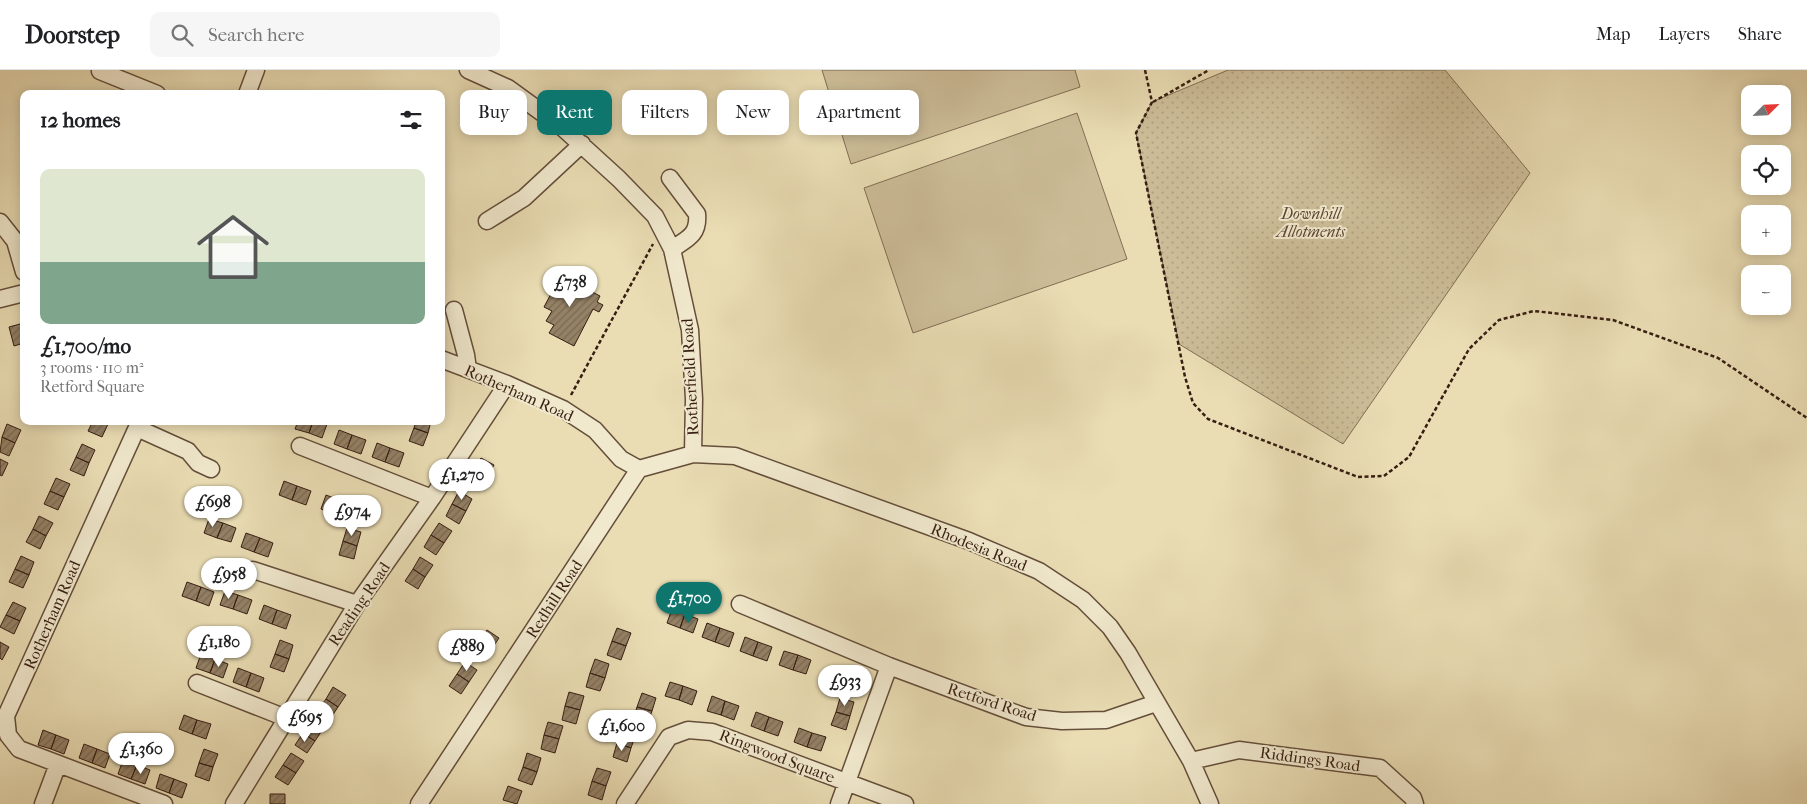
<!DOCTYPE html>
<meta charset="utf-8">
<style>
:root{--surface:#fff;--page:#f6f6f6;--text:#202124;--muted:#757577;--line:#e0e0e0;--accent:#0f766e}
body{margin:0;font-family:"IM FELL French Canon",serif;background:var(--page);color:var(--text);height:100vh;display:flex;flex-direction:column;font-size:19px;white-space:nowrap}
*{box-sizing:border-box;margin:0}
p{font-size:16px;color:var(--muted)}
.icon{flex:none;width:28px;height:28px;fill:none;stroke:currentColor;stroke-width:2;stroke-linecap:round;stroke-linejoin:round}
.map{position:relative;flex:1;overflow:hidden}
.details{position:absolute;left:20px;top:20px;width:425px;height:335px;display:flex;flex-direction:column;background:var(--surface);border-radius:10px;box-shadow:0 2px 12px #0003}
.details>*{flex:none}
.guide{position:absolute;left:460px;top:20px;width:475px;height:45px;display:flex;gap:10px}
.needle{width:32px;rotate:66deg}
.tools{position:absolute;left:1741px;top:15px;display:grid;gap:10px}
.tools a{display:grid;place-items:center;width:50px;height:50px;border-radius:10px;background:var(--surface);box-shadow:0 2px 12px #0003;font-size:25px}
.price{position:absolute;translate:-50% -42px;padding:0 11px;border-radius:18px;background:#fff;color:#222;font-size:16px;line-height:32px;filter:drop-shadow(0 1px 2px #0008)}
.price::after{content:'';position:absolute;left:50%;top:30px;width:15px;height:11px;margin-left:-8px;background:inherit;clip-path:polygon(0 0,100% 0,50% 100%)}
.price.selected{background:var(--accent);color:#fff}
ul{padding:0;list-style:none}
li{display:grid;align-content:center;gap:10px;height:265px;padding:0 20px}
li span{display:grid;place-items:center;height:155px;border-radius:10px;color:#555}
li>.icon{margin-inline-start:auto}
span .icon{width:90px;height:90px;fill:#fffc;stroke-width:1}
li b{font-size:21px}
h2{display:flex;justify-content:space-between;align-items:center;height:60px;padding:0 20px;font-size:21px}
.chip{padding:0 18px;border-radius:10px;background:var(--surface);box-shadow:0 2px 12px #0003;font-size:18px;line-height:45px}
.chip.selected{background:var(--accent);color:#fff}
header{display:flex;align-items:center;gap:30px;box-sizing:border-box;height:70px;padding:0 25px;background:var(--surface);border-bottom:1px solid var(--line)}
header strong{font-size:24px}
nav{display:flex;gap:28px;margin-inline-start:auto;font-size:18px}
.search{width:350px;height:45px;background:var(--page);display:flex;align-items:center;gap:12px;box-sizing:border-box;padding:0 18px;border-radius:10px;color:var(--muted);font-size:19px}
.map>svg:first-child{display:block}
</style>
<header>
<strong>Doorstep</strong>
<div class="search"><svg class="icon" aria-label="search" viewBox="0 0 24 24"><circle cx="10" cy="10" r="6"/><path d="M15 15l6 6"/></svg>Search here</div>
<nav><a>Map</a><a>Layers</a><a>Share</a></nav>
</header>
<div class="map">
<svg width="1807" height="734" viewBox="0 0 1807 734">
<defs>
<pattern id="garden-dots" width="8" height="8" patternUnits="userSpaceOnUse" patternTransform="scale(1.25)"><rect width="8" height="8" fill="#ccbd98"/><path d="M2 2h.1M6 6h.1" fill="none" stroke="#b0a282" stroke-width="1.8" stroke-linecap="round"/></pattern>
<pattern id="building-hatch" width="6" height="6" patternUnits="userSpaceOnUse" patternTransform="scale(1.25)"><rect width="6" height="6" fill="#948166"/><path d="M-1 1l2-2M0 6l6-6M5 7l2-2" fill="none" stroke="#7a6953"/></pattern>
</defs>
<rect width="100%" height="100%" fill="#eaddb4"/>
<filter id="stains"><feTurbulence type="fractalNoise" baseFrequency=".004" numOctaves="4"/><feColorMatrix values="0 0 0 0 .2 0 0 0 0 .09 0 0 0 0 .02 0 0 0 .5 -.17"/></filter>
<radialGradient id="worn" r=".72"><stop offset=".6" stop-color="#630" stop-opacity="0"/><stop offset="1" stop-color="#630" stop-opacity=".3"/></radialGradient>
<path fill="url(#garden-dots)" stroke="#826e55" d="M1228,0h217l85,103 -187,271 -164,-100 -43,-211 16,-31z"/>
<path fill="#ccbd98" stroke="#826e55" d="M822,0h253l5,17 -229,77z
M1077,43l50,146 -214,74 -49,-145z"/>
<path fill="url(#building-hatch)" stroke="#371e12" d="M563,201l17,9 -3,4 23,12 -3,6 6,3 -4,7 -6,-3 -19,37 -25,-13 5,-8 -8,-4 6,-10 -8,-4z
M20,254l4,11v8l-10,3 -5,-19z
M93,351h8l7,3 -6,13 -14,-6z
M298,351h15l-4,12 -14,-4z
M313,351l14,3 -5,14 -13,-5z
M416,351h15l-3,12 -14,-5z
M7,354l14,6 -6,13 -13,-6z
M414,358l14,5 -5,13 -14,-5z
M339,360l13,5 -5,14 -13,-5z
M352,365l14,5 -5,14 -14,-5z
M2,367l13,6 -6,13 -9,-4z
M377,373l13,5 -5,14 -13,-5z
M82,374l13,6 -6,13 -13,-6z
M390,378l14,5 -5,14 -14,-5z
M76,387l13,6 -5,13 -14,-6z
M481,388l13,7 -7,12 -13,-7z
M0,389l8,4 -6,13 -2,-1z
M474,400l13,7 -7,13 -13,-7z
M56,408l14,6 -6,13 -14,-6z
M284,411l13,5 -5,14 -13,-5z
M297,416l14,5 -5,14 -14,-5z
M50,421l14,6 -6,13 -14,-6z
M459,421l13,8 -6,12 -14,-7z
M326,425l13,5 -5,14 -13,-5z
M339,430l14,5 -5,14 -14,-5z
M452,434l14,7 -7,13 -13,-8z
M39,446l14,7 -7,13 -13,-7z
M209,449l14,4 -6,15 -13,-5z
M223,453l13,5 -5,14 -14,-4z
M439,453l13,8 -8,12 -13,-8z
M347,458l14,4 -4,14 -14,-5z
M33,459l13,7 -6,13 -14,-7z
M246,463l14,5 -6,14 -13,-5z
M431,465l13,8 -8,12 -12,-8z
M260,468l13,5 -5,14 -14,-5z
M343,471l14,5 -3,13 -15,-4z
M21,486l13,6 -5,13 -14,-6z
M420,487l13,8 -8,12 -12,-8z
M15,499l14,6 -6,13 -14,-6z
M413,499l12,8 -7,12 -13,-8z
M187,512l14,5 -5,14 -14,-5z
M201,517l13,5 -5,14 -13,-5z
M225,521l13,4 -5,14 -13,-4z
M238,525l14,5 -5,14 -14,-5z
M13,532l13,6 -6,13 -14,-6z
M264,535l13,5 -5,14 -13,-5z
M672,539l13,5 -5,14 -13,-5z
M277,540l14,5 -5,14 -14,-5z
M685,544l13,5 -5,14 -13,-5z
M6,545l14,6 -6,13 -14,-7z
M707,553l13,5 -5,14 -13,-5z
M617,558l14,5 -5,13 -14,-5z
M720,558l14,5 -5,14 -14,-5z
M487,560l12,8 -8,12 -12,-9z
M745,567l13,5 -5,14 -13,-5z
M280,570l13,5 -4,14 -14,-5z
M479,571l12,9 -8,12 -12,-9z
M612,571l14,5 -5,14 -14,-5z
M0,572l9,5 -7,13 -2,-2z
M758,572l14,5 -5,14 -14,-5z
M784,581l14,4 -5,15 -14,-5z
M201,584l14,5 -5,14 -14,-5z
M275,584l14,5 -5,13 -14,-5z
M798,585l13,5 -5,14 -13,-4z
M215,589l13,5 -5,14 -13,-5z
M595,589l14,5 -4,14 -15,-5z
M465,592l12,8 -8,12 -12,-8z
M238,598l13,5 -5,14 -13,-5z
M251,603l13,5 -5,14 -13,-5z
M590,603l15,5 -5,13 -14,-4z
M457,604l12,8 -8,12 -12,-8z
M670,612l13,4 -4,14 -14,-4z
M683,616l14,5 -5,14 -13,-5z
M333,617l13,8 -8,12 -12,-8z
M569,622l15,4 -4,14 -15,-4z
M642,623l14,5 -4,13 -15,-4z
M712,626l13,5 -4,14 -14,-4z
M840,628l14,4 -4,14 -14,-4z
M326,629l12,8 -8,12 -12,-9z
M725,631l14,5 -5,14 -13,-5z
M565,636l15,4 -4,14 -14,-4z
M637,637l15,4 -5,14 -14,-5z
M756,642l13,5 -5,14 -13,-5z
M836,642l14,4 -4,14 -15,-5z
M184,645l13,5 -5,14 -13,-5z
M769,647l14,5 -5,14 -14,-5z
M197,650l14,4 -5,15 -14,-5z
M311,651l12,8 -8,12 -12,-8z
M548,652l15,4 -4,13 -15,-4z
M799,658l13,5 -5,14 -13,-5z
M43,660l13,5 -5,14 -13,-4z
M621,660l15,4 -5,14 -14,-5z
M303,663l12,8 -8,12 -12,-8z
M812,663l14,4 -5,14 -14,-4z
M56,665l13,5 -5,14 -13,-5z
M544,665l15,4 -4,14 -14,-4z
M617,673l14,5 -4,14 -14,-5z
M84,674l13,5 -5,14 -13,-5z
M97,679l13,5 -5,14 -13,-5z
M204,679l14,5 -5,13 -14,-4z
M291,683l13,8 -8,12 -13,-8z
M527,683l14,5 -4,14 -14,-5z
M123,690l14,5 -6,14 -13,-5z
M199,693l14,4 -4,14 -14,-5z
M137,695l13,5 -5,14 -14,-5z
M283,695l13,8 -8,12 -13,-8z
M523,697l14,5 -5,13 -14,-5z
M597,698l14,4 -5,14 -14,-5z
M160,704l14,5 -5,14 -13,-5z
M174,709l13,5 -5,14 -13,-5z
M592,711l14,5 -4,14 -14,-5z
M508,716l14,5 -5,13 -14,-4z
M270,724h15v10h-15z"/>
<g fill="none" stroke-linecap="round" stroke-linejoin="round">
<defs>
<path id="minor" d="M468,0l40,18 55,40 56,51 36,37 17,33 18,81 4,69 -1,55
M100,1l57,23
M247,24l9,-24
M670,108l27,36c2,21 -10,25 -25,35
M487,151l37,-23 58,-54
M0,152l15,19 9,31
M0,229l24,-6
M454,240l12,45 2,14
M441,289l66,25 56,25 32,21 26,29 18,10
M140,351l-134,295 2,19 11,14 145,55
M137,358l51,23 10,12 13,6
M300,376l132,52
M639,399l54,-15 42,2 234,85 70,30 44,29 27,27 18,26 63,108 19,43
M253,500l104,34
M740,534l149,62 137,51 36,4 44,-1 50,-17
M197,613l89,35
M1191,691l48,-11 141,18 33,30 2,6
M43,734l15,-40
M234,734l123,-200 75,-106 75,-114
M419,734l220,-335
M625,734l44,-67 19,-7 24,2 193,72
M839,734l50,-138"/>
</defs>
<use href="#minor" stroke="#644e3a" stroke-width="19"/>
<path stroke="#371e12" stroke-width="2.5" stroke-dasharray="4 2.5" stroke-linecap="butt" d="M1145,0l7,32 -16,31 49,244 8,26 15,16 150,58 26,-1 25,-19 60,-108 30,-29 35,-9 79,9 105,38 89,60
M1153,32l56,-32
M571,325l82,-151"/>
<use href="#minor" stroke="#f1e9ce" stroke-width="16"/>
</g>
<g text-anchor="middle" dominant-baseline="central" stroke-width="4" stroke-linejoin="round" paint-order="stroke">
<g font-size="16" font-style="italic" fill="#5c4634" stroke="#f1e9ce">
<text x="1311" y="143">Downhill<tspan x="1311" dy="18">Allotments</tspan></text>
</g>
<g font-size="16" fill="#371e12" stroke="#f1e9ce">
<text transform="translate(690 307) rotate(-93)">Rotherfield Road</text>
<text transform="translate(519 323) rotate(24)">Rotherham Road</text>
<text transform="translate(979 477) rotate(22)">Rhodesia Road</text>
<text transform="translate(554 529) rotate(-57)">Redhill Road</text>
<text transform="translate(359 534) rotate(-56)">Reading Road</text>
<text transform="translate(52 545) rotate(-66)">Rotherham Road</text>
<text transform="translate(992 632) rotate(18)">Retford Road</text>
<text transform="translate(777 686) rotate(21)">Ringwood Square</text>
<text transform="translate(1310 689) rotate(8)">Riddings Road</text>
</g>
</g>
<rect width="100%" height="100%" filter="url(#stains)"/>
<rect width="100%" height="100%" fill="url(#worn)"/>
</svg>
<div class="tools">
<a><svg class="needle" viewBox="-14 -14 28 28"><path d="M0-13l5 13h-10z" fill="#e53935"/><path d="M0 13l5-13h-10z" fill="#757577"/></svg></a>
<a><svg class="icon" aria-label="locate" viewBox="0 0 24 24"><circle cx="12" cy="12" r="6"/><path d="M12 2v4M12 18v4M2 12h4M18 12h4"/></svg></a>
<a>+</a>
<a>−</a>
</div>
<b class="price" style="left:570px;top:238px">£738</b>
<b class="price" style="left:462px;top:431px">£1,270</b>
<b class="price" style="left:213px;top:458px">£698</b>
<b class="price" style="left:352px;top:467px">£974</b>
<b class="price" style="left:229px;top:530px">£958</b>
<b class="price selected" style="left:689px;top:554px">£1,700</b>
<b class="price" style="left:219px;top:598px">£1,180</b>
<b class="price" style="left:467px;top:602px">£889</b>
<b class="price" style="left:845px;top:637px">£933</b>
<b class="price" style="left:305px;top:673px">£695</b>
<b class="price" style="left:622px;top:682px">£1,600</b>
<b class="price" style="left:141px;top:705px">£1,360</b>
<div class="guide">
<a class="chip">Buy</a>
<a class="chip selected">Rent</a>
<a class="chip">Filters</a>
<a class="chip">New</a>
<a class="chip">Apartment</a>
</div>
<section class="details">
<h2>12 homes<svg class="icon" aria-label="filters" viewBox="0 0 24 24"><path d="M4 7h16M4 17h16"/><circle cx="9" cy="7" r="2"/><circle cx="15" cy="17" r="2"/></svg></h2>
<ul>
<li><span style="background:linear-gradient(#dfe7d0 60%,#7fa58c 0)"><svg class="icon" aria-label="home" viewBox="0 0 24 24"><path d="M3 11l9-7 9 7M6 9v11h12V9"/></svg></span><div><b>£1,700/mo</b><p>3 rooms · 110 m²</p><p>Retford Square</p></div></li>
</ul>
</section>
</div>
